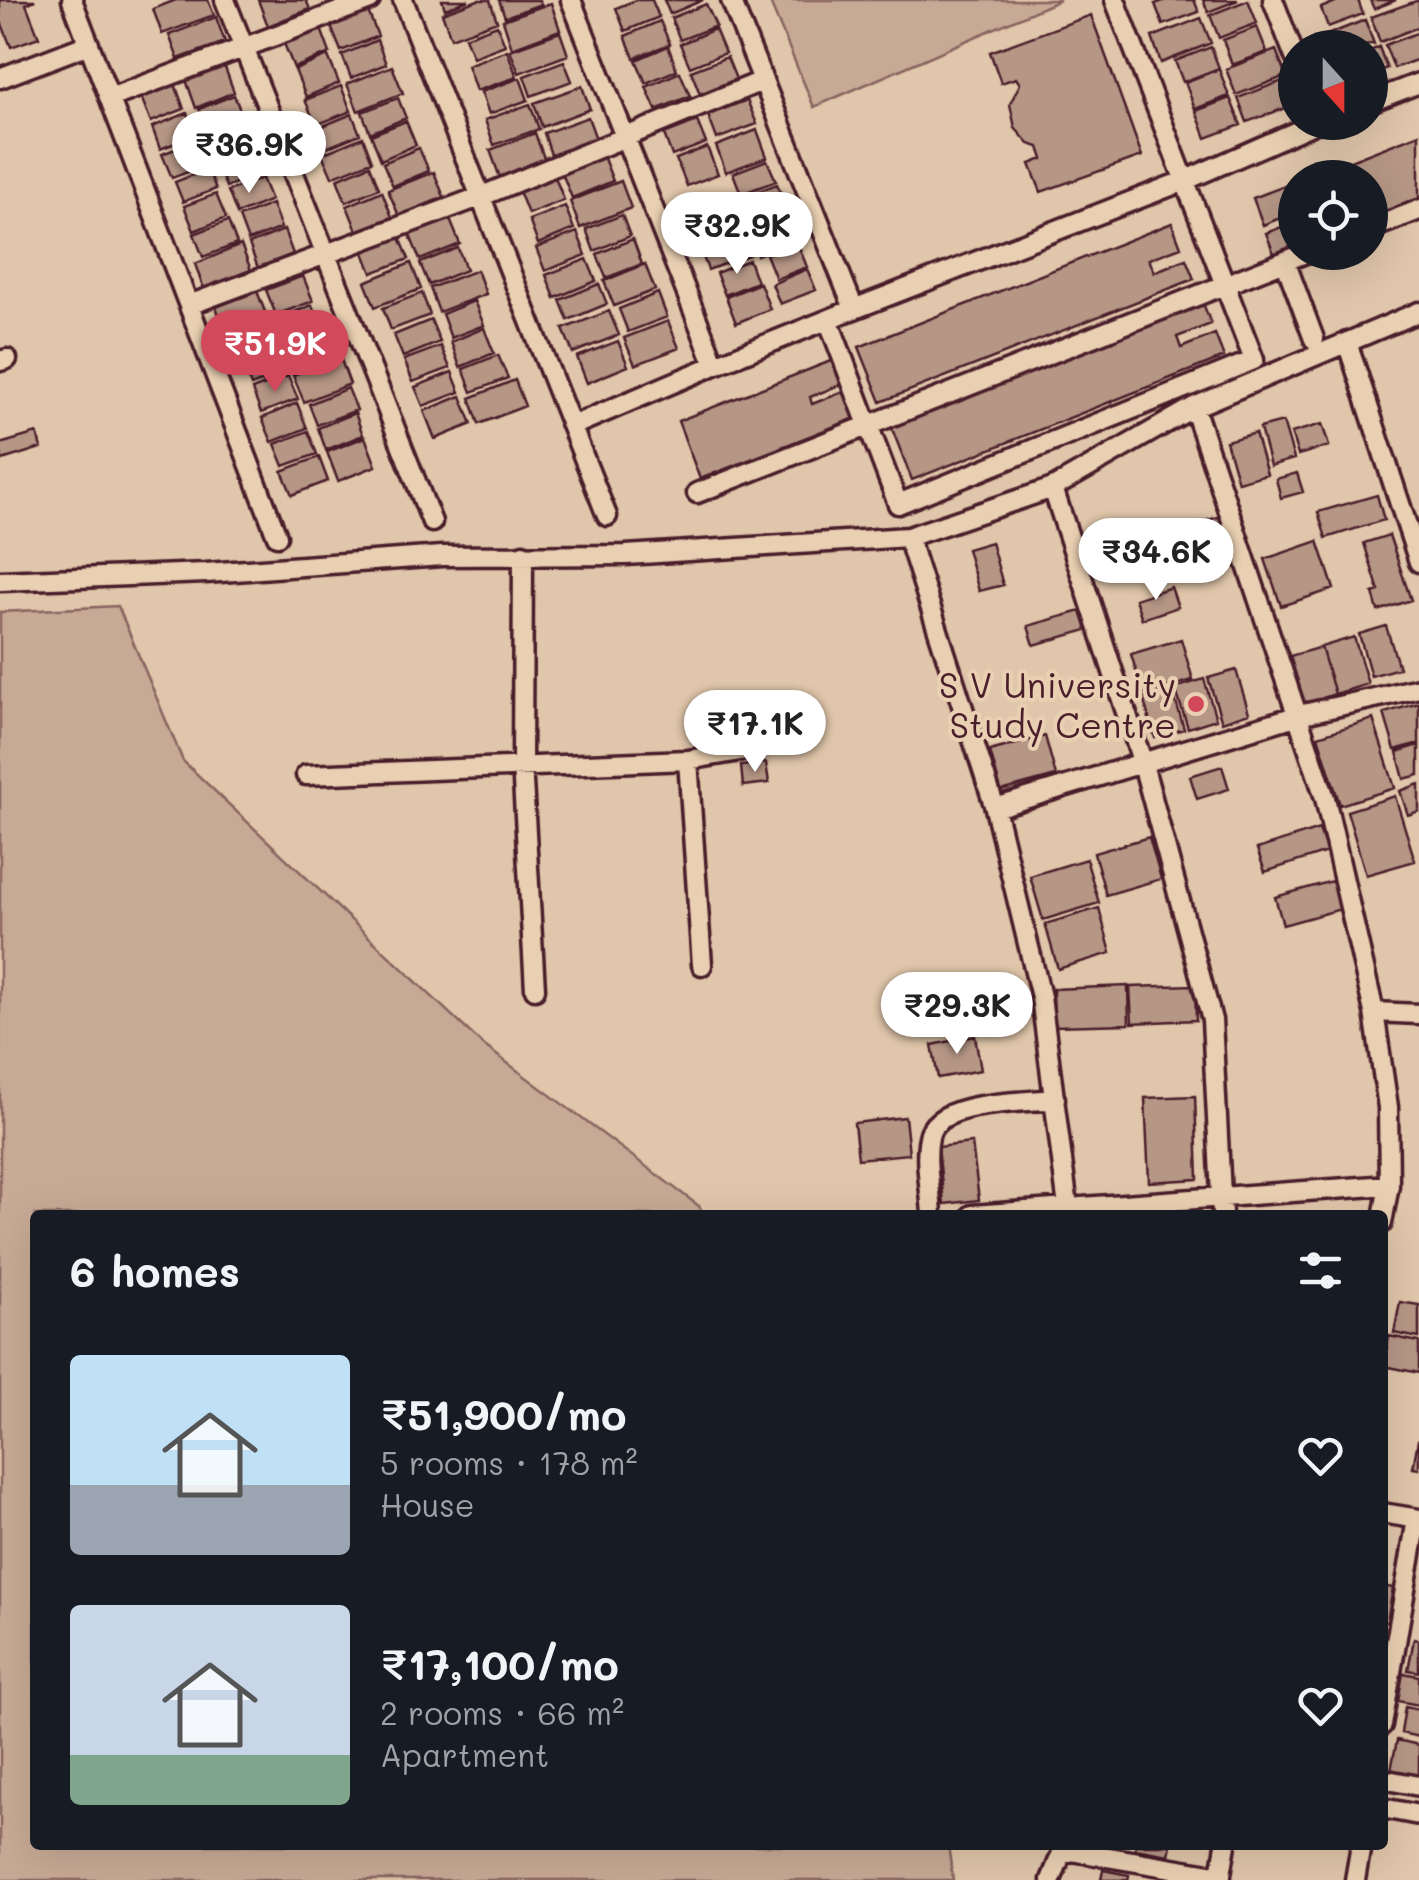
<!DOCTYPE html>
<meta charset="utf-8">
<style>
:root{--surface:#171b24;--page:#20242c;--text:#f1f3f6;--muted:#9ea1a6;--accent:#d1495b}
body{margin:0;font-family:Mali,sans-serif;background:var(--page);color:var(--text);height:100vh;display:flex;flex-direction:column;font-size:38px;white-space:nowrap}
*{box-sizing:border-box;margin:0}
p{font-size:32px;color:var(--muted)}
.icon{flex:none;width:55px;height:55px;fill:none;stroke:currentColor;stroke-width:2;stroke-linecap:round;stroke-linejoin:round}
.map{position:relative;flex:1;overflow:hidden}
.side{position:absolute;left:30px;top:1210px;width:1358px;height:640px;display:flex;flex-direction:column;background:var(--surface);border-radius:10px;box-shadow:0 10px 40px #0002}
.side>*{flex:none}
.needle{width:65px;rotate:159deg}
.buttons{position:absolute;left:1278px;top:30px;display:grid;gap:20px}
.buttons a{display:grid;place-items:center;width:110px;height:110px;border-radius:50%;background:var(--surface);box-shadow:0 10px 40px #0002;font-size:50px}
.price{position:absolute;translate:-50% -85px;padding:0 22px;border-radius:35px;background:#fff;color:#222;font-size:32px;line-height:65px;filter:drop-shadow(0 2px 5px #0008)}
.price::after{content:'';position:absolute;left:50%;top:60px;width:30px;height:22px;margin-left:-15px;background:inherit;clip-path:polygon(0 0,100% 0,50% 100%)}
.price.selected{background:var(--accent);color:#fff}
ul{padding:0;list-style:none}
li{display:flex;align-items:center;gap:30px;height:250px;padding:0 40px}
li span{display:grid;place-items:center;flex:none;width:280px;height:200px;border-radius:10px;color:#555}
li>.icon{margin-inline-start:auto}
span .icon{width:120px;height:120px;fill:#fffc;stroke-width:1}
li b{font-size:42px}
h2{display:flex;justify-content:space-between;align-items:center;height:120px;padding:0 40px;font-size:42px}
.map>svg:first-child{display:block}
</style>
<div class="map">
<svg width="1419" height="1880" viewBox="0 0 1419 1880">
<rect width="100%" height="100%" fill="#e0c6aa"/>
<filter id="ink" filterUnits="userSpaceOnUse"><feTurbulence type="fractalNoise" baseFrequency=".01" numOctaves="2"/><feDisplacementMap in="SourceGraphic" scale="20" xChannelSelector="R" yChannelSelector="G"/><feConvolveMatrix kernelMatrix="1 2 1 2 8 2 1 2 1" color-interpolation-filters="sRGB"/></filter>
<g filter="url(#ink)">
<path fill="#c7aa95" stroke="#886460" stroke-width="2.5" d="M769,0h291l-246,107z
M118,606l65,155 299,283 217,162 6,9h-670v630h913l5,35h-953v-1268z"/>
<path fill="#b69786" stroke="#4a1f2b" stroke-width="2.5" d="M0,0h35l-9,4 13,33 -28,10 -11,-28z
M176,0h32l6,15 -52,19 -9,-25z
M258,0h48l4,9 -42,17z
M442,0h27l-24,9z
M478,0h12l7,21 -46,17 -9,-25z
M499,0h40l2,4 -36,13z
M636,0h16l7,17 -34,14 -9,-23z
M664,0h39l-33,14z
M1166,0h28l5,12 -36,13 -8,-21z
M1203,0h35l-30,12z
M1248,0l9,23 -38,15 -9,-23z
M1340,0h18l5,14 -35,13 -7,-19z
M1370,0h26l-22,9z
M1419,0v27l-39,15 -9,-25z
M551,3l9,27 -48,18 -9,-28z
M706,4l10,22 -36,14 -9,-22z
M367,9l11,27 -37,15 -11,-27z
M1091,15l51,141 -101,36 -11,-28 13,-5 -4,-12 -10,-3 -14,-16 -5,-24 10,-20 -4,-6 -15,5 -11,-31z
M216,17l9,25 -47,17 -9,-24z
M1201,18l10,25 -50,20 -9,-26z
M1365,20l9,24 -51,4 -4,-10z
M660,21l10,23 -36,14 -9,-22z
M497,25l8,20 -32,12 -8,-20z
M320,26l10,27 -36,15 -11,-27z
M1257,27l10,25 -35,13 -9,-25z
M715,29l10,24 -35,14 -10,-23z
M560,32l8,23 -49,18 -9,-23z
M1419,32v27l-25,9 -9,-23z
M377,40l9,24 -35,14 -9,-23z
M668,46l9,24 -31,13 -10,-23z
M1211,47l8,21 -36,14 -8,-21z
M1379,47l8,21 -17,7v-24z
M507,50l10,27 -41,14 -9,-26z
M1276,50l10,26 -50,19 -10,-26z
M328,56l11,27 -33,14 -11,-27z
M727,57l9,22 -36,15 -9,-23z
M564,61l8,20 -41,15 -7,-20z
M224,65l10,27 -38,16 -10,-28z
M392,66l11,27 -45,18 -11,-27z
M1219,69l10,27 -34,13 -10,-27z
M680,72l10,24 -34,14 -10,-23z
M520,78l8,22 -39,14 -8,-22z
M1285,80l9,25 -47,17 -9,-24z
M175,84l9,25 -33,13 -10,-25z
M341,86l10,25 -35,14 -11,-25z
M582,86l8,23 -48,18 -8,-24z
M234,95l10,25 -35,14 -10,-25z
M398,98l8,20 -36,15 -8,-21z
M1230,98l11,27 -35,13 -10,-27z
M747,100l10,24 -40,15 -9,-24z
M530,104l9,25 -45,16 -9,-25z
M187,113l9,22 -36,14 -8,-22z
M352,114l8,20 -34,14 -8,-20z
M588,117l8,22 -45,16 -7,-22z
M406,121l10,24 -35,15 -10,-25z
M697,121l9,22 -34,13 -8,-22z
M244,123l10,24 -34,13 -9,-24z
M757,130l10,27 -41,15 -10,-26z
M535,133l10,28 -45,17 -10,-28z
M1419,134v70l-49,19v-45h-63z
M363,137l9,24 -40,16 -10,-23z
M199,140l10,24 -37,14 -10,-24z
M707,147l11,27 -31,12 -11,-27z
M419,148l10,23 -36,15 -10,-23z
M253,150l9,23 -36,14 -9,-22z
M603,156l10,25 -41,17 -10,-25z
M767,160l9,21 -35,13 -8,-21z
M370,165l9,23 -33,14 -9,-23z
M208,169l8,20 -33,13 -8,-20z
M434,172l10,25 -45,19 -11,-26z
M555,177l9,23 -36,14 -9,-23z
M262,178l9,22 -34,14 -9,-23z
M621,181l10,27 -51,20 -10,-27z
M1295,182v30l-32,13 -10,-27z
M777,184l8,21 -34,13 -8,-21z
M382,191l10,26 -35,14 -10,-25z
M216,194l10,24 -32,13 -10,-25z
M272,204l9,24 -33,13 -9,-24z
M565,206l9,23 -36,15 -9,-24z
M794,207l11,29 -48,19 -11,-29z
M622,215l8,21 -36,15 -8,-22z
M449,217l11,27 -40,16 -11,-27z
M228,221l9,23 -34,13 -9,-23z
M1295,222v30l-19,7 -10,-26z
M1172,223l9,24 -32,12 5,13 32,-13 8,20 -313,123 -22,-55z
M284,230l9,24 -35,14 -9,-24z
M739,230l10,25 -41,15 -9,-24z
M577,232l9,23 -41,16 -9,-23z
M399,235l10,24 -37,14 -9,-23z
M633,239l9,25 -36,14 -9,-24z
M797,242l10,25 -31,12 -10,-25z
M241,245l10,25 -47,19 -9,-25z
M458,248l8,22 -37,15 -9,-22z
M587,259l9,22 -41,17 -9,-23z
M749,260l8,22 -32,13 -9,-22z
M411,263l10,26 -46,18 -10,-25z
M645,264l10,26 -41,16 -10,-25z
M807,269l9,21 -36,14 -8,-20z
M477,270l9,24 -47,18 -9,-24z
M303,276l10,25 -37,14 -10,-25z
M760,283l10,26 -34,14 -10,-26z
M599,284l8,20 -39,16 -8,-20z
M257,291l10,26 -41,16 -10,-26z
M422,293l8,22 -39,15 -8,-22z
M658,293l9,24 -39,15 -9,-23z
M1201,298l10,26 -34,13 4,11 34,-14 9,23 -312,123 -23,-59z
M474,301l10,24 -33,13 -9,-24z
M312,305l9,23 -35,14 -9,-23z
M609,311l10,24 -46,18 -10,-24z
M269,320l10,26 -41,16 -11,-26z
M431,320l9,22 -37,15 -9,-22z
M668,321l11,27 -44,17 -11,-27z
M484,328l10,25 -34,14 -9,-25z
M326,331l8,22 -38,15 -8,-22z
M618,341l10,25 -41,17 -10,-26z
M441,346l9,22 -37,14 -9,-22z
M277,350l9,23 -35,13 -9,-23z
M498,355l10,23 -36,14 -9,-23z
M340,357l10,27 -46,18 -11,-27z
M836,359l9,24 -35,14 2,7 36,-14 10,27 -158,62 -22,-58z
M452,372l8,20 -37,14 -8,-19z
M288,376l10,23 -37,14 -9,-23z
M515,380l10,26 -46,18 -9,-26z
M348,388l9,22 -40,15 -8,-21z
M461,396l11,28 -37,15 -11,-28z
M297,403l10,25 -35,14 -10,-24z
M355,413l8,22 -37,15 -8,-22z
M1283,422l11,37 -24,7 -10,-38z
M1322,424l7,22 -31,9 -7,-22z
M308,431l9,23 -33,12 -9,-22z
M37,433l4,15 -39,12 -2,-16z
M1255,433l12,41 -29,8 -12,-41z
M365,437l11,29 -38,15 -11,-29z
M319,457l9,24 -36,14 -10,-24z
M1297,473l6,19 -22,6 -5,-19z
M1377,495l7,25 -58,18 -8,-26z
M1221,516l4,15 -64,20 -5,-15z
M1389,535l22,65 -33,11 -5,-18 6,-2 -15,-48z
M1318,541l16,48 -53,17 -16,-47z
M991,542l12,43 -24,6 -12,-42z
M1171,587l7,20 -36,12 -7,-20z
M1081,611l6,19 -53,15 -6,-19z
M1386,626l13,42 -28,8 -12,-42z
M1354,637l14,47 -33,10 -14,-47z
M1181,639l12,41 -50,14 -12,-40z
M1321,647l14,47 -30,10 -15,-48z
M1236,670l13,43 -27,9 -14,-44z
M1204,679l12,40 -28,9 -13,-40z
M1172,689l12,40 -29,9 -12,-40z
M1419,703v40l-24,7 -11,-37z
M1373,719l22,69 -55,17 -22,-69z
M1045,736l11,40 -55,15 -11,-40z
M1419,745v30l-15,4 -7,-27z
M766,763l3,20 -26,3 -2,-20z
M1222,766l7,23 -32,10 -7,-23z
M1419,784v27l-11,4 -8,-24z
M1395,796l20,65 -49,14 -19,-64z
M1319,829l8,23 -62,20 -8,-23z
M1149,837l12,42 -55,16 -12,-42z
M1086,859l13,44 -56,17 -13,-44z
M1332,881l9,28 -58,16 -8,-28z
M1099,908l12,45 -53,16 -13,-45z
M1195,985l1,35 -64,3 -2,-36z
M1128,986l1,38 -75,2 -1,-37z
M975,1036l6,34 -43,8 -6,-33z
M1195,1096l3,83 -49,3 -4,-84z
M905,1117l4,37 -51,5 -4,-36z
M972,1143l7,57 -35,4 -6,-57z
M1400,1302l19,3v33l-25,-5z
M1389,1336l30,6v31l-35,-7z
M1418,1440h1v29l-6,-1z
M1382,1586l11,2 -6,34h-5z
M1414,1639l5,1v32l-11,-2z
M1403,1673l16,3v29l-21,-4z
M1405,1707l14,3v27l-18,-4z
M1397,1740l22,5v31l-28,-6z
M1136,1845h35l-2,10 -34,-6z
M1103,1870l26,5 -1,5h-27z"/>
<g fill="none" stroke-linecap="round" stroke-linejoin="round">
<defs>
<path id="minor" d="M72,0l205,536
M225,0l207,522
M403,0l204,516
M571,0l144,365 139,-56
M731,0l123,309 332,-129 132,-58
M1273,0l22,57
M0,78l89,-34
M110,98l260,-98
M1370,102l49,-19
M1370,229l49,-19
M1285,261l29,78
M189,305l293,-109 280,-115
M829,322l69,182 356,-144 -139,-360
M1347,342l72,220
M0,361l7,-2
M1194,407l131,391 49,214 14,95 1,78 -7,38
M572,426l143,-61
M1053,488l90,276 69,256 10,195
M697,493l611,-241
M908,537l87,271 46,189 28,218
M523,554l-1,210 13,225
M0,581l206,-8 236,-17 184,-1 282,-18 145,-49 141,-81 225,-95
M688,760l14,205
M306,775l382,-15 64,-11
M995,808l304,-93 120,-27
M1374,1012l45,2
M932,1215c-1,-24 -8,-54 -3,-78 6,-37 95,-34 126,-38
M972,1215l417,-30
M1382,1513l37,6
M1382,1725l35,-206
M1382,1779l37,7
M1382,1808l37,7
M1051,1880l10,-25 11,-4 149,25
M1220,1880l6,-35
M1355,1880l6,-35"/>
</defs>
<use href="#minor" stroke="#4a1f2b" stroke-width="25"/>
<use href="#minor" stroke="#ead0b2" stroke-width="18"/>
</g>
</g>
<circle fill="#d1495b" stroke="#ead0b2" stroke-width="4" cx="1196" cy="704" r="10"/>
<g text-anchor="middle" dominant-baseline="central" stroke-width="8" stroke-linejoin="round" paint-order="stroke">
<g font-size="35" fill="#4a1f2b" stroke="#ead0b2" text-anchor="end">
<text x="1176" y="684">S V University<tspan x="1176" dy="40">Study Centre</tspan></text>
</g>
</g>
</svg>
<div class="buttons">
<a><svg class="needle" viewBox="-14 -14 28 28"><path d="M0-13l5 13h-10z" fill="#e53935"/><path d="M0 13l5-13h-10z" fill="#9ea1a6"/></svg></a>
<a><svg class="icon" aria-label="locate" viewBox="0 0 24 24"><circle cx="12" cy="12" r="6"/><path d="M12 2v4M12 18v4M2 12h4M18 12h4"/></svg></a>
</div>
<b class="price" style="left:249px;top:196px">₹36.9K</b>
<b class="price" style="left:737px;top:277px">₹32.9K</b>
<b class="price selected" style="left:275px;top:395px">₹51.9K</b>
<b class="price" style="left:1156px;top:603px">₹34.6K</b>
<b class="price" style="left:755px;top:775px">₹17.1K</b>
<b class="price" style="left:957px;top:1057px">₹29.3K</b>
<section class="side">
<h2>6 homes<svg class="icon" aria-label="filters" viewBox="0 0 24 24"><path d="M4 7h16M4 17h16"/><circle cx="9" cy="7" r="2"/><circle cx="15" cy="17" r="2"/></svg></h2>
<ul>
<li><span style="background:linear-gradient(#bfe0f5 65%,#9aa5b1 0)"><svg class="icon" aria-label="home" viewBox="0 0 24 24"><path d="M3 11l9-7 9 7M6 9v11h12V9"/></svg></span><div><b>₹51,900/mo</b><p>5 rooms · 178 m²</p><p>House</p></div><svg class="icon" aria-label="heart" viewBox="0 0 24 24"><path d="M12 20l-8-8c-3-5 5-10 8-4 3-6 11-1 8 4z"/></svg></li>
<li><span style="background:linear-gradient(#c9d6e8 75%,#7fa58c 0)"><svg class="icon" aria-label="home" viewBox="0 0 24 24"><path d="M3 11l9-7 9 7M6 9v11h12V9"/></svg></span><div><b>₹17,100/mo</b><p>2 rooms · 66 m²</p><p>Apartment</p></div><svg class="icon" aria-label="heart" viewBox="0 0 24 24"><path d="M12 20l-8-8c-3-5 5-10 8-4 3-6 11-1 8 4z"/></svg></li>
</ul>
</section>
</div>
